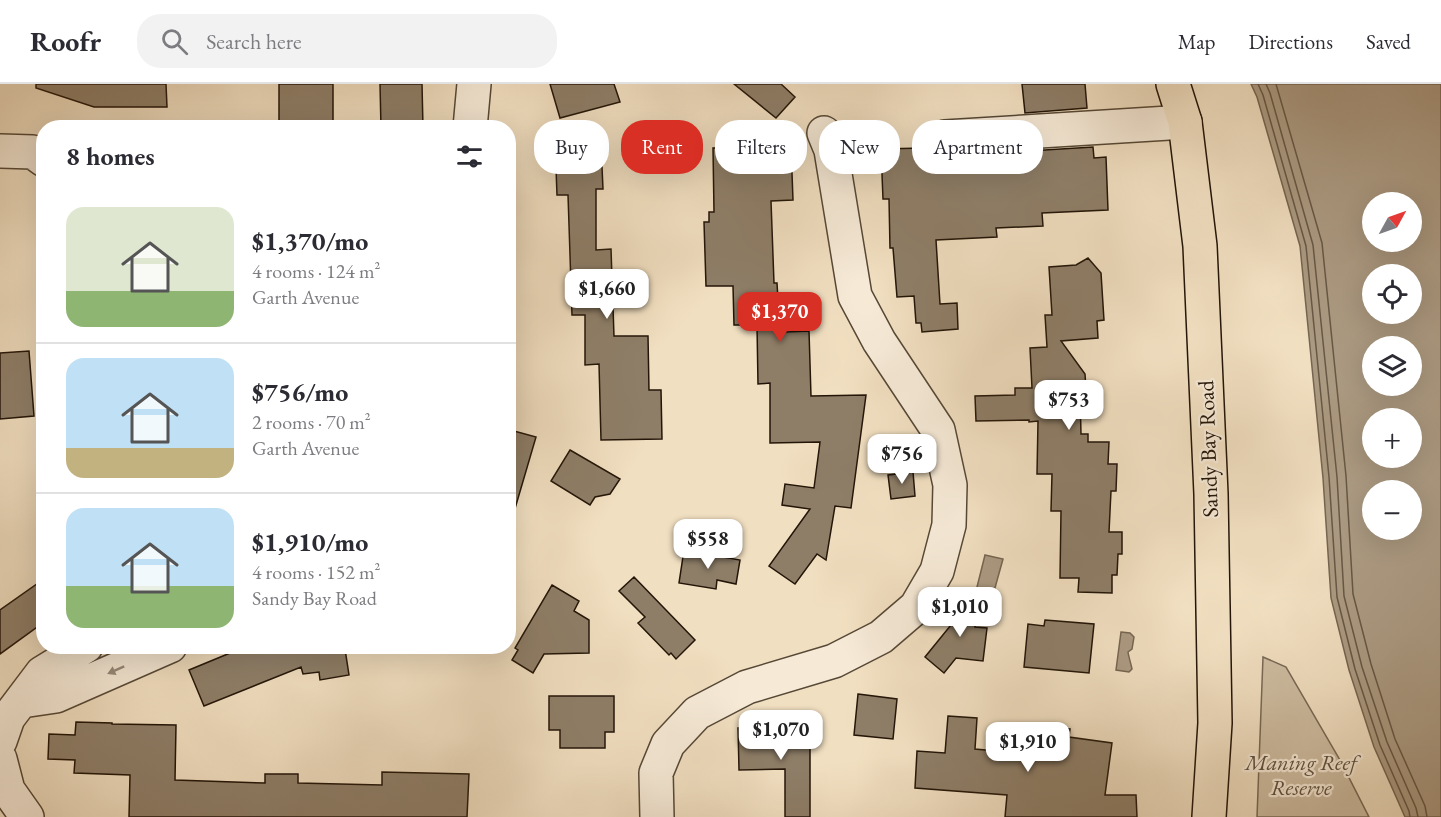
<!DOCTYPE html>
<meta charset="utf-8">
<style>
:root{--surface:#fff;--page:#f2f2f3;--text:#2b2b33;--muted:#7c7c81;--line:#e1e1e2;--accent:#d93025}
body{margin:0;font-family:"EB Garamond",serif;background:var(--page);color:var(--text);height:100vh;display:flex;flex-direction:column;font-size:22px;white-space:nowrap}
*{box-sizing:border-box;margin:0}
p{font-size:20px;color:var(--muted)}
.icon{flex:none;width:33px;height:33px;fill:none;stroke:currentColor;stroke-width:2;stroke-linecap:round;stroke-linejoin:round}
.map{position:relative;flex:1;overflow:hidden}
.drawer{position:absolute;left:36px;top:36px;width:480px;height:534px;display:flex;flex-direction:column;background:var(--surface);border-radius:24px;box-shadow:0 6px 24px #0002}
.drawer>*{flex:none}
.banner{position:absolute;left:534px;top:36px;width:570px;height:54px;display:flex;gap:12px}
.needle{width:39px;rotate:50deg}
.fabs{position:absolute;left:1362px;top:108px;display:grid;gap:12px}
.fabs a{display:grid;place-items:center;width:60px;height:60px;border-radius:50%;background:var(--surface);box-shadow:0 6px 24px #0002;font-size:30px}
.price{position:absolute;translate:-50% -51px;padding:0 14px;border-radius:12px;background:#fff;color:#222;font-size:20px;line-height:39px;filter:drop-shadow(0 2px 3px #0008)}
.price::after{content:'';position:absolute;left:50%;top:36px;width:18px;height:14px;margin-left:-9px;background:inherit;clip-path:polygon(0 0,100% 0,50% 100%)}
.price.active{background:var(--accent);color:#fff}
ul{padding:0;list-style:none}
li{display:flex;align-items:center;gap:18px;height:150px;padding:0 30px}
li+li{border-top:2px solid var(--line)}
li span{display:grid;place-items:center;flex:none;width:168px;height:120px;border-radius:18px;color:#555}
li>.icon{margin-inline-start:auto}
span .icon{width:72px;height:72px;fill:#fffc;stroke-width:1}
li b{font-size:26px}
h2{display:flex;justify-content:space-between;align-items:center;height:72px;padding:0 30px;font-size:26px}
.pill{padding:0 21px;border-radius:24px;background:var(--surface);box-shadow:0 6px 24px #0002;font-size:21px;line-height:54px}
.pill.active{background:var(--accent);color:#fff}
header{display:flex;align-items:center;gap:36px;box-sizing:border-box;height:84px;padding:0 30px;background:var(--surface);border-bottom:2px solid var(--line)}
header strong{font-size:28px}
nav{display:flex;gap:33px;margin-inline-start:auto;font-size:21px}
.search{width:420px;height:54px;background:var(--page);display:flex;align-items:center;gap:15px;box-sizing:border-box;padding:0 21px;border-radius:24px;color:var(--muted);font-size:22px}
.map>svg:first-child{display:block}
</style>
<header>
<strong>Roofr</strong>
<div class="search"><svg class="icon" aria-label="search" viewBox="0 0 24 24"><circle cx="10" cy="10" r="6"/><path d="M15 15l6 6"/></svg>Search here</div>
<nav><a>Map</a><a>Directions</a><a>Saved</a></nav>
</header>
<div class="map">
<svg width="1441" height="733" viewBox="0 0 1441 733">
<rect width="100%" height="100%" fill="#f1dfc1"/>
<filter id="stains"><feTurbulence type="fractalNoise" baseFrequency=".00333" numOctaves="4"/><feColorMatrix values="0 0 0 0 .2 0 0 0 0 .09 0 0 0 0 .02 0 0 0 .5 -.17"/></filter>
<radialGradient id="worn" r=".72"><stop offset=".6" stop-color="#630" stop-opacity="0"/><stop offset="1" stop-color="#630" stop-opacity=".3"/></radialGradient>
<path fill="#cebda2" stroke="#786955" stroke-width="1.5" d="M1263,573l23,10 54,93 29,57h-112z"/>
<path fill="#ab9a82" stroke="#756551" stroke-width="1.5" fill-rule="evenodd" d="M1251,0h190v733h-36l-31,-70 -25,-77 -18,-72 -8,-120 -23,-232 -43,-149zM1372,118h40v40h-40zM1372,190h40v40h-40zM1372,262h40v40h-40zM1372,334h40v40h-40zM1372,406h40v40h-40z
M985,471l18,4 -10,36 -17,-4z
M1121,548l9,1 4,4 -2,12 -4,3c1,6 3,12 4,17l-3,3 -13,-2z"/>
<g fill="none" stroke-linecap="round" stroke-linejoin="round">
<path stroke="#675845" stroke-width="1.5" d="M1258,0l5,11 43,151 23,231 8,120 18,72 25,76 29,66 1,6
M1266,0l4,9 43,152 24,232 7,119 18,71 25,75 29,66 2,9
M1276,0l46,159 24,233 7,118 18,70 24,75 30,67 2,11"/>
</g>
<path fill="#8e7e68" stroke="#231508" stroke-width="1.5" d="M36,0h130l1,23h-73l-58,-19z
M279,0h54v44l-54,-1z
M380,0h42l1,44h-42z
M550,0h64l6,18 -60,16z
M734,0h47l14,13 -19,21z
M1022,0h63l2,24 -62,5z
M791,63l2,53 -22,1 3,82h3l1,17h7l1,32 23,-1 2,65 55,-1 -15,113 -16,-2 -9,54 -9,-6 -22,30 -26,-18 41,-57 -28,-4 3,-21 29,4 6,-46 -50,1v-60l-12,1 -1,-59h-23l-1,-39h-27l-2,-64h5v-10h5l-1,-64z
M1093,63l1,11 12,-1 2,53 -66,3 1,13 -47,2 1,9 -61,3 4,64 17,-1 1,26 -36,3 -1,-9h-5l-2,-27 -17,1 -4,-49h-3l-1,-49h-6l-2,-50 42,-1v4h11l3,2 9,2z
M602,83l1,22h-7v61l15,-1 3,87h34l1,54h12l1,49 -61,1 -2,-76 -14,1v-50h-13l-4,-120h-11l-1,-27z
M1088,174l13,15 3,47 -7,1 1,17 -37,3 24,33 1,15 -6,5 1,40h7v8h21l-1,22h9l-1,27h-5l-2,41h13v22h-4l-1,21h-5v18l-34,-1 1,-14h-19l1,-67h-10l1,-37h-15l1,-53 -9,1v-2l-53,1 -1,-25 40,-1v-7h17l-2,-40 17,-1 -2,-32h7l-3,-48 27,-2z
M29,267l5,65 -34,3v-66z
M514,347l22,6 -22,75 -6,-1v-60z
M570,366l50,29 -10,15 -15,3 -5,8 -39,-24z
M913,388l2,24 -24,3 -3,-24z
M684,466l56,10 -4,24 -19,-4 -1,9 -37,-6z
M634,493l61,63 -19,19 -5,-6 -2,2 -31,-32 7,-6 -26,-26z
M44,495v43l-44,32v-44z
M552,501l27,16 -5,10 15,9v33l-45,1 -11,19 -21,-13 6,-10 -3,-2z
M954,517l24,3 -3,23 12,1 -4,33 -27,-3 -12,15 -19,-16 26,-32z
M1045,536l49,4 -5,49 -65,-6 4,-43 16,2z
M247,562h102l-4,3 4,26 -29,5 -1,-8 -16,2 -2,-7 -97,39 -15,-36z
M858,610l39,5 -4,40 -39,-4z
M549,612h65v36h-9v16h-45v-18h-11z
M948,632l29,2 -2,31 44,4 4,-30 47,6 -1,8 43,6 -7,52h31l1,22h-132l2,-22 -92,-7 2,-37 28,2z
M76,638l36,1v1l64,1 -1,55 90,3v-9h33v9l84,2v-13l87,2 -2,43h-338l1,-42 -56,-2 1,-13 -27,-1 1,-25 26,1z
M805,642v12h5v79h-25v-48l-46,1 -1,-42z"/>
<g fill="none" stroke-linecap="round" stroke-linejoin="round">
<defs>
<path id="minor" d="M470,44l4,-44
M945,53l240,-15
M0,67l33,1 11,8
M22,617l34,-5 114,-50
M0,657l8,-23 34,-45 44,-27
M0,675l8,31 19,27
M657,733l-1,-44 12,-29 29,-31 50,-26 87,-26 47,-24 35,-30 21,-36 12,-46 1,-40 -12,-55 -59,-89 -24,-45 -24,-146 -7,-17"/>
<path id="major" d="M1173,0l12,38 15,124 11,248 4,229 -6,94"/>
</defs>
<use href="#minor" stroke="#564836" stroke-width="36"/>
<use href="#major" stroke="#231508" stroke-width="36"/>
<use href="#minor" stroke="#f6ead7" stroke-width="33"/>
<use href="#major" stroke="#f1dfc1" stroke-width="33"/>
</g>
<defs><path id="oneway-solid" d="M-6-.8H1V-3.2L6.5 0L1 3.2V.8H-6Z" transform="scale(1.5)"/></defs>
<use fill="#978a7a" href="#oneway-solid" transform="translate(116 586) rotate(156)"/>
<g text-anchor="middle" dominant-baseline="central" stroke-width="4.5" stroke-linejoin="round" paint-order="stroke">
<g font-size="22" fill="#231508" stroke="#f6ead7">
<text transform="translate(1208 365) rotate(-92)">Sandy Bay Road</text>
</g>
<g font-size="22" font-style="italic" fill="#5f503e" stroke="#f6ead7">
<text x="1301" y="678">Maning Reef<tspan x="1301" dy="25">Reserve</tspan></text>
</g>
</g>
<rect width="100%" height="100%" filter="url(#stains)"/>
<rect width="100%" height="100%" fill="url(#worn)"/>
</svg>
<div class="fabs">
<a><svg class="needle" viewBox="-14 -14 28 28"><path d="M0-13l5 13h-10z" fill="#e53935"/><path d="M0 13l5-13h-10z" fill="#7c7c81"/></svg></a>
<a><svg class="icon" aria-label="locate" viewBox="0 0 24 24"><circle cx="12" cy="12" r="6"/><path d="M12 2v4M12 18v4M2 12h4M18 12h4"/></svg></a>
<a><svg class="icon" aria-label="layers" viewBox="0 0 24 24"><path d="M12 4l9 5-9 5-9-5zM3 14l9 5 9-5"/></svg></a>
<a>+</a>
<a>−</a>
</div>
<b class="price" style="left:607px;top:236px">$1,660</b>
<b class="price active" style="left:780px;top:259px">$1,370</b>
<b class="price" style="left:1069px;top:347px">$753</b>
<b class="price" style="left:902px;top:401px">$756</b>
<b class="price" style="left:708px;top:486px">$558</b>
<b class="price" style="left:960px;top:554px">$1,010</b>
<b class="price" style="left:781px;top:677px">$1,070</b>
<b class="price" style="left:1028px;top:689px">$1,910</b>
<div class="banner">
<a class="pill">Buy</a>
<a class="pill active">Rent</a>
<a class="pill">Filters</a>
<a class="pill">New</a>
<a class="pill">Apartment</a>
</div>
<section class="drawer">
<h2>8 homes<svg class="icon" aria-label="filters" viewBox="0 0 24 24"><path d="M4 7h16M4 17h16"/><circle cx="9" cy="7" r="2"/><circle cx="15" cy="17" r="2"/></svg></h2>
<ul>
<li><span style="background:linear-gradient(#dfe7d0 70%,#8fb573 0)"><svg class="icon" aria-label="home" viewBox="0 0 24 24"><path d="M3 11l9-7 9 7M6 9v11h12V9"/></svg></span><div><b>$1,370/mo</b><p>4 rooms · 124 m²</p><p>Garth Avenue</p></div></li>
<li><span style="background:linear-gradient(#bfe0f5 75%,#c2b280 0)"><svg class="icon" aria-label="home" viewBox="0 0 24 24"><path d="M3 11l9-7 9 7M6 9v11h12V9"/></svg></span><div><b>$756/mo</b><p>2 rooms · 70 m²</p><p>Garth Avenue</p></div></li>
<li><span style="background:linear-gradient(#bfe0f5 65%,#8fb573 0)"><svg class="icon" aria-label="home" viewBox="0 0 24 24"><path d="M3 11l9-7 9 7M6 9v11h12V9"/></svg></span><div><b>$1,910/mo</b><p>4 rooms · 152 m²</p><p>Sandy Bay Road</p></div></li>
</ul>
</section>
</div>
